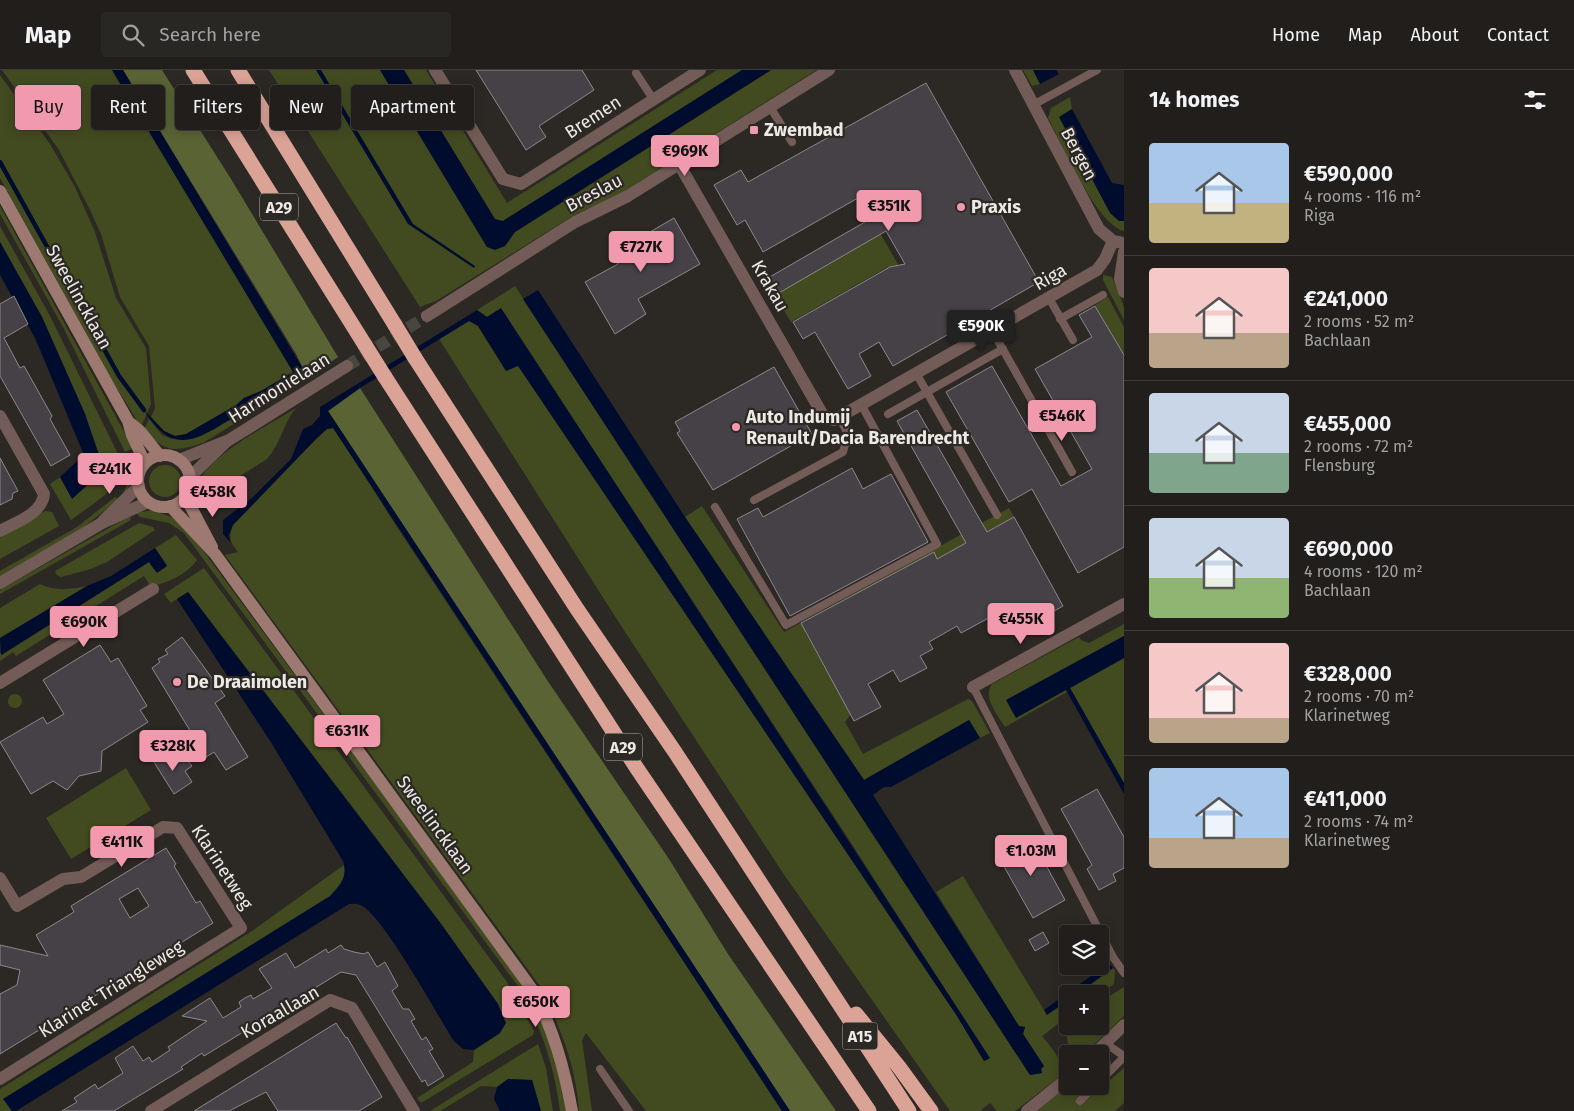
<!DOCTYPE html>
<meta charset="utf-8">
<style>
:root{--surface:#211e1b;--page:#292724;--text:#f1f3f6;--muted:#a2a2a3;--line:#3e3c3a;--accent:#f29aad}
body{margin:0;font-family:"Fira Sans",sans-serif;background:var(--page);color:var(--text);height:100vh;display:flex;flex-direction:column;font-size:19px;white-space:nowrap}
*{box-sizing:border-box;margin:0}
p{font-size:16px;color:var(--muted)}
.icon{flex:none;width:28px;height:28px;fill:none;stroke:currentColor;stroke-width:2;stroke-linecap:round;stroke-linejoin:round}
.map{position:relative;flex:1;overflow:hidden}
.drawer{display:flex;flex-direction:column;background:var(--surface);width:450px}
.drawer>*{flex:none}
.guide{position:absolute;left:15px;top:15px;width:475px;height:45px;display:flex;gap:10px}
.fabs{position:absolute;left:1059px;top:855px;display:grid;gap:10px}
.fabs a{display:grid;place-items:center;width:50px;height:50px;border-radius:5px;background:var(--surface);box-shadow:0 2px 12px #0003,0 0 0 1px var(--line);font-size:25px}
.price{position:absolute;translate:-50% -42px;padding:0 11px;border-radius:5px;background:var(--accent);color:#111;font-size:16px;line-height:32px;filter:drop-shadow(0 1px 2px #0008)}
.price::after{content:'';position:absolute;left:50%;top:30px;width:15px;height:11px;margin-left:-8px;background:inherit;clip-path:polygon(0 0,100% 0,50% 100%)}
.price.selected{background:#222;color:#fff}
ul{padding:0;list-style:none}
li{display:flex;align-items:center;gap:15px;height:125px;padding:0 25px}
li+li{border-top:1px solid var(--line)}
li span{display:grid;place-items:center;flex:none;width:140px;height:100px;border-radius:5px;color:#555}
li>.icon{margin-inline-start:auto}
span .icon{width:60px;height:60px;fill:#fffc;stroke-width:1}
li b{font-size:21px}
h2{display:flex;justify-content:space-between;align-items:center;height:60px;padding:0 25px;font-size:21px}
.pill{padding:0 18px;border-radius:5px;background:var(--surface);box-shadow:0 2px 12px #0003,0 0 0 1px var(--line);font-size:18px;line-height:45px}
.pill.selected{background:var(--accent);color:#111}
header{display:flex;align-items:center;gap:30px;box-sizing:border-box;height:70px;padding:0 25px;background:var(--surface);border-bottom:1px solid var(--line)}
header strong{font-size:24px}
nav{display:flex;gap:28px;margin-inline-start:auto;font-size:18px}
.search{width:350px;height:45px;background:var(--page);display:flex;align-items:center;gap:12px;box-sizing:border-box;padding:0 18px;border-radius:5px;color:var(--muted);font-size:19px}
main{display:flex;flex:1;min-height:0}
.map>svg:first-child{display:block}
</style>
<header>
<strong>Map</strong>
<div class="search"><svg class="icon" aria-label="search" viewBox="0 0 24 24"><circle cx="10" cy="10" r="6"/><path d="M15 15l6 6"/></svg>Search here</div>
<nav><a>Home</a><a>Map</a><a>About</a><a>Contact</a></nav>
</header>
<main>
<div class="map">
<svg width="1124" height="1041" viewBox="0 0 1124 1041">
<rect width="100%" height="100%" fill="#2c2824"/>
<path fill="#424b1f" d="M2,0h110l182,302 -33,19 -17,7 -7,7 -51,29 -11,2 -11,-5 -13,-14 4,-9 -6,-62 -29,-49 -19,-63 -11,-24 -31,-60z
M269,0h111l107,177c16,2 19,-3 28,-15l256,-162h45l-199,126 -41,18 -140,87 -16,6z
M404,0h22l81,133 210,-133h25l-239,151 -8,-1z
M1023,0h10l7,14 -8,2z
M0,5l50,69 25,43 20,45 21,66 30,50 5,56 -10,23 -28,-45 -113,-204z
M1070,27l2,12 -12,8 59,104h5v10c-28,-7 -62,-87 -76,-113l3,-10z
M0,136l133,242 -8,4 -62,-125 -63,-113z
M0,156l49,88 70,142 -3,2c3,6 5,13 3,19 -5,15 -35,33 -48,43l-21,-36 10,-7 12,21 32,-29 -19,-55 -43,-97 -42,-75z
M876,156l31,54 -10,6 -11,-18 -95,54 -23,-38z
M1103,205l9,2 12,30v13l-21,-40z
M515,216l515,789 12,-2 -1,-4 3,-3 -21,-32 2,-7 -6,-1 -83,-134 27,-16 84,139 20,-14v16l-25,19c9,12 25,26 16,42l-43,33h-18l-7,-8 -10,8h-30l-165,-235 -169,-258 -177,-279 30,-18 9,5 28,45 12,-6 439,651 27,45 5,-2 -143,-224 -345,-526 -14,8 -10,-7z
M1108,227l16,30v28l-29,-50z
M305,302l3,6 -105,65c-29,9 -37,10 -59,-13l5,-11 13,16 10,4 41,-9 15,-10 10,-3z
M296,338c-13,15 -15,36 -29,51l-73,46c-7,-42 73,-78 102,-97z
M333,358l12,15 46,75 391,593h-136l-60,-78 -4,7 10,71h-13c-3,-45 -19,-85 -39,-125l-315,-431 13,-3c-8,-10 -10,-15 -5,-27l83,-86 11,-10z
M134,382c6,16 1,30 -11,42 5,-13 10,-24 4,-38z
M149 411a16 16 0 1 1 32 0a16 16 0 1 1-32 0Z
M115,427l4,2 -39,31 -80,46v-5l77,-44z
M702,436l82,126 225,-124 5,9 -209,115 46,82 -6,8 18,32 105,-55 4,2 18,32 -10,5 -11,-18 -105,60 -179,-263z
M152,440l25,9 25,30 324,440 26,56 15,66h-7c-6,-46 -19,-86 -43,-126l-333,-452 -15,-10 -29,-6 -4,-4z
M45,441l7,1 7,14 -59,33v-21z
M130,446l1,4 -131,74v-4z
M139,453l14,4 2,3 -48,32 -16,7 -30,8 -4,-2 -2,-4z
M176,465l21,25c-10,15 -29,22 -46,27l-7,-11 -128,80 -3,-4 -13,9v-8l2,2 147,-93 5,8 13,-5 -12,-17z
M204,498l303,414 27,49 -1,4 -112,68 -4,-5 56,-36 1,-12 26,-17 -2,-29 -131,-178 -179,-234 -17,11 -7,-9z
M40,514c17,8 30,5 47,2l-87,52v-30z
M1124,554v12l-117,64 59,-10 1,2 -62,35c-7,-12 -23,-29 -13,-43l87,-47 2,3 8,3z
M1124,588v124h-1l-53,-94z
M8 631a7 7 0 1 1 14 0a7 7 0 1 1-14 0Z
M126,698l25,42 -80,49 -25,-41z
M344,795c3,14 -5,21 -13,31l-327,203 8,12h-12v-22l252,-158z
M1113,898l2,3 -1,13 -14,10h-23z
M1124,917v29l-40,38h-10l-5,-6 -3,-14 5,-8h29v-24z
M538,974l8,24 7,43h-12l-9,-31 -24,-1 -11,8 -16,-1 -41,25h-10z
M1106,988l5,3v4l-11,13v-19z
M1124,998v35l-9,8h-79l32,-25h23l-8,17z"/>
<path fill="#596334" d="M123,0h39l69,109 107,178 -30,21 -12,-24z
M360,318l187,292 122,179 59,95 108,157h-46l-462,-700z"/>
<path fill="#000c2d" d="M112,0h11l182,302 -67,45c-10,3 -15,7 -24,12 -33,20 -51,12 -70,-19l20,21 11,5 11,-2 50,-29 8,-7 17,-7 32,-19z
M316,0h5l92,154 62,42 -1,2 -66,-44z
M380,0h24l91,149 8,2 239,-151h29l-256,162 -10,14 -10,4 -8,-3z
M1033,0h23l3,4 -19,10z
M1072,39l40,74 12,2v36h-5l-9,-8 -51,-96z
M0,172l42,75 43,97 19,56 -32,29 -12,-22 24,-22 -49,-117 -35,-63z
M538,220l147,227 179,263 105,-60 11,18 -89,49h-7l-11,8 146,231 6,1 -2,7 21,32 -3,3 1,4 -12,2 -507,-776z
M501,238l489,750 -6,3 -27,-45 -439,-650 -12,5 -28,-45 -9,-5 -109,67 -32,23 462,700h-8l-449,-683 -6,1 -11,10 -83,86 -4,10 1,7 -7,-8v-14l29,-22 39,-39 12,-30 9,-4 8,-9v-9l157,-97 10,7z
M155,478l12,18 -10,7 -8,-11 -148,93 -1,-17 87,-52 24,-10z
M188,522l254,333 56,79 8,19 -6,10 -26,17 -11,-1 -10,-9c-14,-23 -72,-128 -93,-135 -3,-2 -8,-1 -11,-1l-333,207h-4l-9,-12 327,-203c11,-12 18,-19 13,-35l-71,-117 -95,-145z
M1124,566v22l-54,30 54,95v11l-58,-104 -50,28 -10,-18z
M1109,893l4,5 -36,26h-9l-1,7 -20,14 -3,-5z
M508,1009l24,1 9,31h-41l-6,-12 3,-12z"/>
<g fill="none" stroke-linecap="round" stroke-linejoin="round">
<path stroke="#000c2d" stroke-width="4.5" d="M0,92l119,214 25,34"/>
</g>
<path fill="#464146" stroke="#8d888c" fill-rule="evenodd" d="M476,0h106l12,20 -55,36 7,11 -20,13z
M926,13l113,199 -146,84 -14,-24 -20,12 12,22 -23,13 -33,-57 -12,7 -10,-17 97,-55 15,-3 -19,-33 -109,63 -9,-16 109,-63 -12,-21 -102,58 -18,-32 -8,5 -23,-40 27,-15 7,12z
M674,148l26,46 -62,35 8,15 -31,20 -30,-52 33,-18 -6,-10z
M14,226l14,28 -24,14 16,30 4,-2 28,50 -2,3 20,36 -19,11 -51,-90v-72z
M1095,236l29,49v192l-46,26 -46,-84 -23,13 -63,-110 46,-26 69,120 31,-17 -57,-100 57,-32 -13,-22z
M774,297l38,67 -99,56 -36,-57 3,-2 -5,-9z
M917,340l70,122 27,-15 49,89 -41,23 -13,-22 -48,26 -4,-7 -28,16 4,7 -13,7 7,12 -27,14 -7,-12 -25,14 13,23 -27,14 -53,-98 133,-71 3,7 29,-16 -69,-122z
M0,388l18,33 -5,2 -1,6 -12,6z
M852,398l11,21 28,-15 37,68 -138,74 -53,-97 21,-11 5,9z
M182,567l43,59 -10,7 33,54 -22,13 -12,-18 -8,5 -54,-89 8,-6 -2,-3 10,-5 -3,-4z
M100,575l11,17 7,-4 29,48 -7,4 8,12 -46,29 -1,20 -22,5 -12,14 -14,-9 -22,13 -31,-52 43,-25 4,7 17,-10 -21,-34z
M165,681l9,14 11,-7 7,8 -7,5 7,11 -18,12 -22,-35z
M1097,719l27,48v31l-11,6 3,7 -17,9 -12,-21 5,-4 -31,-56z
M1030,766l35,64 -32,18 -36,-64z
M166,778l10,16 -2,2 22,37 4,-2 13,22 -213,131v-60l17,-9 3,-15 -20,-5v-20l48,11 -12,-21 38,-23 -3,-6zM138,818l11,18 -19,12 -11,-19z
M1043,862l6,11 -14,8 -6,-11z
M341,875l3,4 10,3 10,2 4,-2 9,15 8,-5 13,24 -6,5 11,18h6l6,10 -4,2 11,19 4,-3 7,12 -4,2 15,25 -16,10 -3,-6 -3,2 -66,-107 -15,-3 -137,84 -2,-3 -21,14 2,2 -69,42h-52l15,-9 -3,-4 21,-14 3,5 25,-16 -8,-15 18,-12 10,15 6,-4 3,5 18,-12 -2,-3 39,-26 -25,-5 28,-18 13,20 18,-11 -2,-5 6,-4 6,-3 2,4 19,-11 -13,-19 27,-16 9,15 31,-19 2,4z
M336,953l10,15 1,-1 35,60 -23,14h-81l-12,-19 -37,19h-35z"/>
<g fill="none" stroke-linecap="round" stroke-linejoin="round">
<path stroke="#494541" stroke-width="12" stroke-dasharray="12 6" stroke-linecap="butt" d="M347,296l80,-50"/>
<path stroke="#735c57" stroke-width="8" d="M636,3l17,26
M1033,35l64,-35
M770,37l22,35
M1049,228l24,42
M1060,249l43,-24
M992,260l80,142
M916,303l81,142
M888,344l115,-65
M754,430l89,-48 5,-18 -9,-17
M715,437l71,118 151,-81 -76,-140
M973,617l140,270 11,16
M1105,973l19,13
M600,999l29,42
M1100,1011l24,-24
M1080,1031l15,-15"/>
<path stroke="#735c57" stroke-width="12" d="M435,0l68,109 18,5 179,-114
M679,94l145,253 10,3 263,-150 8,-11 8,-18
M1124,182l-4,27 4,13
M0,346l44,78c-2,20 -28,28 -44,37
M103,451l36,-35
M0,513l102,-60 46,-21
M0,613l153,-94
M973,617l151,-83
M0,808l17,28 46,-27 18,-2 82,-50 14,1 64,100 -241,151
M1094,984l30,-29
M151,1041l179,-111 22,8 62,103
M1027,1041l41,-33"/>
<path stroke="#735c57" stroke-width="12" d="M1015,0l84,159 14,12 11,2
M427,246l148,-94 53,-26 201,-126
M179,390l50,-20 118,-74
M190,407l37,-36"/>
<path stroke="#9d7971" stroke-width="12" d="M0,121l128,230 4,14 13,28
M128,351l12,10 20,25
M138 411a26 26 0 1 1 52 0a26 26 0 1 1-52 0Z
M185,426l27,51
M170,436l45,48 319,438c20,40 30,75 38,119"/>
<path stroke="#dba296" stroke-width="15" d="M193,0l172,275
M238,0l157,255
M415,288l162,251 98,143 234,359
M385,307l251,390 233,344
M856,944l43,53 32,44"/>
<path stroke="#dba296" stroke-width="15" d="M395,255l20,33
M365,275l20,32"/>
</g>
<g fill="#f29aad" stroke="#2c2824" stroke-width="2">
<rect x="749" y="55" width="10" height="10" rx="2.5"/>
<circle cx="961" cy="137" r="5"/>
<circle cx="736" cy="357" r="5"/>
<circle cx="177" cy="612" r="5"/>
</g>
<g text-anchor="middle" dominant-baseline="central" stroke-width="4.5" stroke-linejoin="round" paint-order="stroke">
<g fill="#2c2824" stroke="#b2afac" stroke-width="1">
<rect x="260" y="123.5" width="38" height="27" rx="4"/>
<rect x="604" y="663.5" width="38" height="27" rx="4"/>
<rect x="842.5" y="952.5" width="35" height="27" rx="4"/>
</g>
<g font-size="16" font-weight="bold" fill="#ece9e7">
<text x="279" y="137">A29</text>
<text x="623" y="677">A29</text>
<text x="860" y="966">A15</text>
</g>
<g font-size="18" fill="#ece9e7" stroke="#2c2824">
<text transform="translate(593 47) rotate(-33)">Bremen</text>
<text transform="translate(1079 84) rotate(62)">Bergen</text>
<text transform="translate(594 123) rotate(-28)">Breslau</text>
<text transform="translate(1050 207) rotate(-30)">Riga</text>
<text transform="translate(770 216) rotate(60)">Krakau</text>
<text transform="translate(79 227) rotate(61)">Sweelincklaan</text>
<text transform="translate(279 318) rotate(-32)">Harmonielaan</text>
<text transform="translate(435 755) rotate(54)">Sweelincklaan</text>
<text transform="translate(222 797) rotate(57)">Klarinetweg</text>
<text transform="translate(111 919) rotate(-32)">Klarinet Triangleweg</text>
<text transform="translate(280 942) rotate(-30)">Koraallaan</text>
</g>
<g font-size="18" font-weight="bold" fill="#ece9e7" stroke="#2c2824" text-anchor="start">
<text x="764" y="60">Zwembad</text>
<text x="971" y="137">Praxis</text>
<text x="746" y="347">Auto Indumij<tspan x="746" dy="21">Renault/Dacia Barendrecht</tspan></text>
<text x="187" y="612">De Draaimolen</text>
</g>
</g>
</svg>
<div class="fabs">
<a><svg class="icon" aria-label="layers" viewBox="0 0 24 24"><path d="M12 4l9 5-9 5-9-5zM3 14l9 5 9-5"/></svg></a>
<a>+</a>
<a>−</a>
</div>
<b class="price" style="left:685px;top:107px">€969K</b>
<b class="price" style="left:889px;top:162px">€351K</b>
<b class="price" style="left:641px;top:203px">€727K</b>
<b class="price selected" style="left:981px;top:282px">€590K</b>
<b class="price" style="left:1062px;top:372px">€546K</b>
<b class="price" style="left:110px;top:425px">€241K</b>
<b class="price" style="left:213px;top:448px">€458K</b>
<b class="price" style="left:1021px;top:575px">€455K</b>
<b class="price" style="left:84px;top:578px">€690K</b>
<b class="price" style="left:347px;top:687px">€631K</b>
<b class="price" style="left:173px;top:702px">€328K</b>
<b class="price" style="left:122px;top:798px">€411K</b>
<b class="price" style="left:1031px;top:807px">€1.03M</b>
<b class="price" style="left:536px;top:958px">€650K</b>
<div class="guide">
<a class="pill selected">Buy</a>
<a class="pill">Rent</a>
<a class="pill">Filters</a>
<a class="pill">New</a>
<a class="pill">Apartment</a>
</div>
</div>
<section class="drawer">
<h2>14 homes<svg class="icon" aria-label="filters" viewBox="0 0 24 24"><path d="M4 7h16M4 17h16"/><circle cx="9" cy="7" r="2"/><circle cx="15" cy="17" r="2"/></svg></h2>
<ul>
<li><span style="background:linear-gradient(#a9c7e8 60%,#c2b280 0)"><svg class="icon" aria-label="home" viewBox="0 0 24 24"><path d="M3 11l9-7 9 7M6 9v11h12V9"/></svg></span><div><b>€590,000</b><p>4 rooms · 116 m²</p><p>Riga</p></div></li>
<li><span style="background:linear-gradient(#f6c9c9 65%,#b9a48a 0)"><svg class="icon" aria-label="home" viewBox="0 0 24 24"><path d="M3 11l9-7 9 7M6 9v11h12V9"/></svg></span><div><b>€241,000</b><p>2 rooms · 52 m²</p><p>Bachlaan</p></div></li>
<li><span style="background:linear-gradient(#c9d6e8 60%,#7fa58c 0)"><svg class="icon" aria-label="home" viewBox="0 0 24 24"><path d="M3 11l9-7 9 7M6 9v11h12V9"/></svg></span><div><b>€455,000</b><p>2 rooms · 72 m²</p><p>Flensburg</p></div></li>
<li><span style="background:linear-gradient(#c9d6e8 60%,#8fb573 0)"><svg class="icon" aria-label="home" viewBox="0 0 24 24"><path d="M3 11l9-7 9 7M6 9v11h12V9"/></svg></span><div><b>€690,000</b><p>4 rooms · 120 m²</p><p>Bachlaan</p></div></li>
<li><span style="background:linear-gradient(#f6c9c9 75%,#b9a48a 0)"><svg class="icon" aria-label="home" viewBox="0 0 24 24"><path d="M3 11l9-7 9 7M6 9v11h12V9"/></svg></span><div><b>€328,000</b><p>2 rooms · 70 m²</p><p>Klarinetweg</p></div></li>
<li><span style="background:linear-gradient(#a9c7e8 70%,#b9a48a 0)"><svg class="icon" aria-label="home" viewBox="0 0 24 24"><path d="M3 11l9-7 9 7M6 9v11h12V9"/></svg></span><div><b>€411,000</b><p>2 rooms · 74 m²</p><p>Klarinetweg</p></div></li>
</ul>
</section>
</main>
